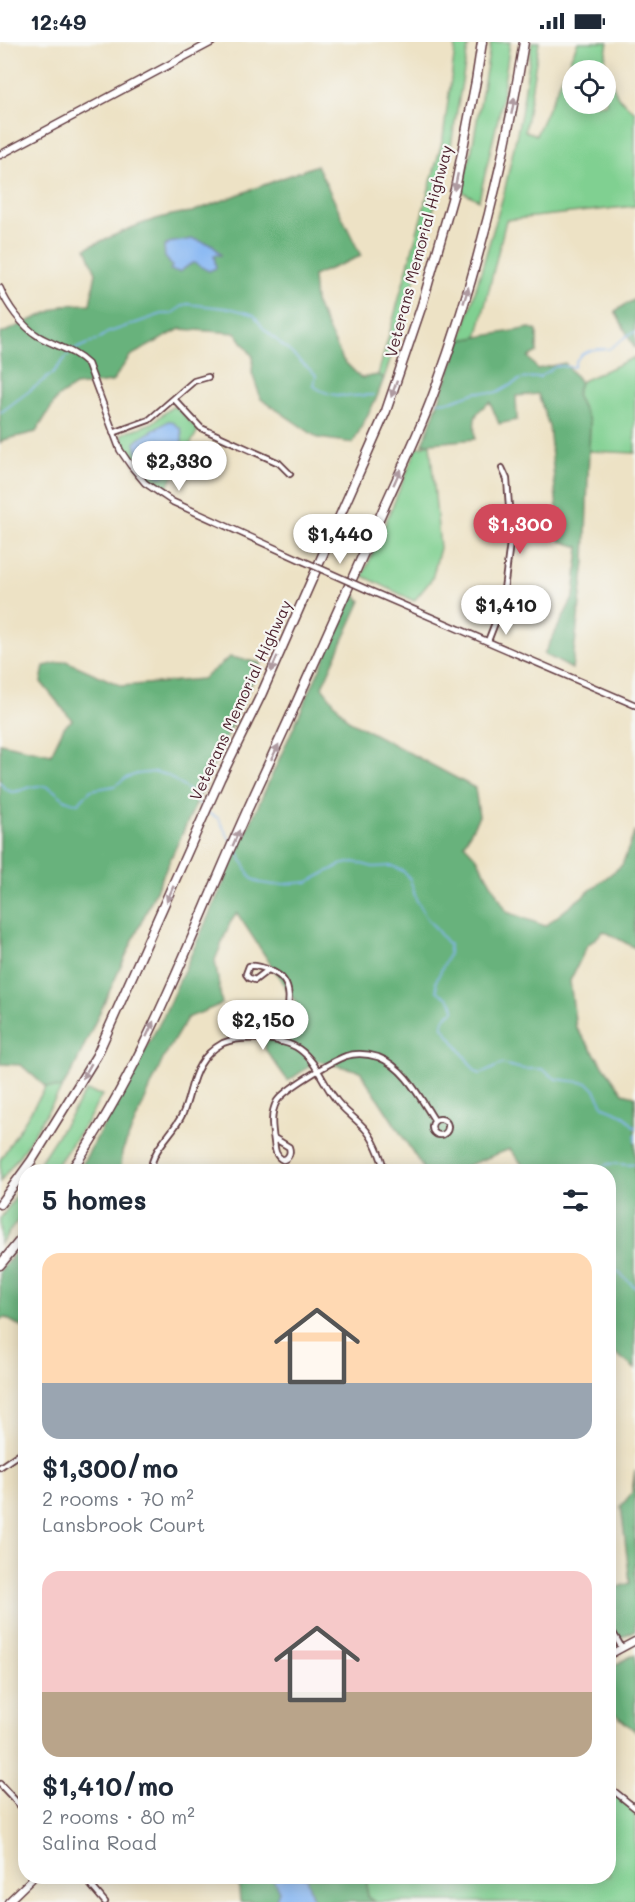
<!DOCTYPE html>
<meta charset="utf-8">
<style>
:root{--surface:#fff;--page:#f2f2f3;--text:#1f2937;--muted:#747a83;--accent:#d1495b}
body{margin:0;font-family:Mali,sans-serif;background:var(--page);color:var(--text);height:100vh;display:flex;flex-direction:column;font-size:22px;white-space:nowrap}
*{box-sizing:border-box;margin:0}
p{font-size:20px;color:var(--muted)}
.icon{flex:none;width:33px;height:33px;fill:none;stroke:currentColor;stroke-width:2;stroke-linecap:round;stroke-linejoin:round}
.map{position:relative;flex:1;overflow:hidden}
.drawer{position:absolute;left:18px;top:1122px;width:598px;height:720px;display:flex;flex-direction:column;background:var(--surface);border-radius:24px;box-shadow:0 3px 15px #0003}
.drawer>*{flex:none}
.buttons{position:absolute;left:562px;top:18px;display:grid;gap:12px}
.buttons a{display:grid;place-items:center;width:54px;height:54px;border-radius:50%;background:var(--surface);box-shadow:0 3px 15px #0003;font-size:30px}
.price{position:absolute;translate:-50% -51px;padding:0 14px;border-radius:21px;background:#fff;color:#222;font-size:20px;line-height:39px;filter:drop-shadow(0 2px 3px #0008)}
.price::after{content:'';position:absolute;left:50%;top:36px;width:18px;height:14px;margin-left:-9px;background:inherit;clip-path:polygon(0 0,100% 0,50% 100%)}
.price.selected{background:var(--accent);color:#fff}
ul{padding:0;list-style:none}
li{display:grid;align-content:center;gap:12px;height:318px;padding:0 24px}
li span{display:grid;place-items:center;height:186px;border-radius:18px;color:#555}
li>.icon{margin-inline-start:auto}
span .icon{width:108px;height:108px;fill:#fffc;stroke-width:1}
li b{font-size:26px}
h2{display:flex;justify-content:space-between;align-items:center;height:72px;padding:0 24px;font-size:26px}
.status{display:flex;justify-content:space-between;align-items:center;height:42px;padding:0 30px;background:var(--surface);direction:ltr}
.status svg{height:16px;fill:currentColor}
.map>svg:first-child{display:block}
</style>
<div class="status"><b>12:49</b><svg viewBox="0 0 49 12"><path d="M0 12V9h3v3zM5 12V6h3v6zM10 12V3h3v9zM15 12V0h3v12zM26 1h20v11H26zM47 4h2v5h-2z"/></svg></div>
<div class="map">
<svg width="635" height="1860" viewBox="0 0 635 1860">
<rect width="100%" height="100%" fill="#f6f6f2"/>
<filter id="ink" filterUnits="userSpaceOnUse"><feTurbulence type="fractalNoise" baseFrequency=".0167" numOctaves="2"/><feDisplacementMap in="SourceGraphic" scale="12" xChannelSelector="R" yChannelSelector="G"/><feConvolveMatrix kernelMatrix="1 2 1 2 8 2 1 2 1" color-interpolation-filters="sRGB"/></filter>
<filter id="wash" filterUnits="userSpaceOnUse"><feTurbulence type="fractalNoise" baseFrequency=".008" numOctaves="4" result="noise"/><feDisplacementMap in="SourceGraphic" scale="24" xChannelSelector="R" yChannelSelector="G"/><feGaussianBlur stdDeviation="1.35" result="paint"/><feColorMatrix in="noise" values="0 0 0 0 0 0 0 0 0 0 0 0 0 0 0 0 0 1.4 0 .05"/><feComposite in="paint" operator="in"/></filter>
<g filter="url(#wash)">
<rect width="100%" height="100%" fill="#ede2c5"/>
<path fill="#80d091" stroke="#65785e" stroke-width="1.5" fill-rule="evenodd" d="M456,0h13l-18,103 -46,169 -21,64 -6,-3 65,-237z
M491,0h19l-10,68 -21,90 -16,-8 -3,2 12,-45z
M532,0h7l-14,89 11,4 42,-93h30l-4,23 14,32 17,15v94l-129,14 -29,118 -16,2 43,-147 17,-79zM573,28h33v34h-33z
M635,315v96l-46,-2 1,-29 -14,-27 4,-13z
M172,365h4l22,23 -33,61c-18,-15 -37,-32 -44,-55l3,-3 28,-10z
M430,402l10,104 -8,31 -18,22 -51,-25 54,-128z
M46,1045l16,1 -38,61 -24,33v-22z
M86,1049l16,4 -14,25 -35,51h-19z
M25,1142v27l-25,33v-25z
M609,1747l26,21v92h-260l-8,-5v-20l242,-1z"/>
<path fill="#68b27b" stroke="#596853" stroke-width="1.5" d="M317,123l44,91 -48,20 2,26 28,58 18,18 17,-3 6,3 -7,19 -24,46 -35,-5 -57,-39 -9,-26 1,-16 -17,-24 -56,-4 -50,27 -18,26 -37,4 -18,12 -21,34 -33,8 -3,3v-109l65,-29 25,-1 6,-31 -10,-25c34,-15 68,-33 106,-36z
M635,257v50l-20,-38z
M530,286l7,3v21l-9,5 9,12 28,-6 15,19 -4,13 14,27 -5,140 -13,107 -28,-15 30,-58 5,-49 -19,-6 -11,-115 -11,-32 -22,2 1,24 -18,4 -9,-22c-18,12 -16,17 -15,37l-52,5 38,-104z
M354,551l7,8 -39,86 26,33 127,68 4,28 -15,28 13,14 30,54 38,14 77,-61 13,-34v117l-31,-17 -17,15 -17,35 6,47 47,65 12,3v273l-26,-21v-176l-90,-1 5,-4 -14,-18 -56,22h-31v-3l-63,-97 -43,-10 -29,20 -23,-32 2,-19 29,-27 -59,-90 -7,10 -15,37 7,44 -35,14 -23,39 -42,95 -1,19 -43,1 85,-155z
M230,615l31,6 -187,405 -12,20 -16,-1 -25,-22 -21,-1v-321l51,11 13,-27 8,-7 -31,-38 3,-16 22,-5 56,25 80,-7z
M25,1199v88l-19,-11 -6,1v-48z
M635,1428v160l-26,14v-54l21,-7 -9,-77 11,-13z
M635,1612v77l-26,-22v-41z
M238,1835h129v20l8,5h-135z"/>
<path fill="#88b8f3" stroke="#696c8f" stroke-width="1.5" d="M193,197l20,6 8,10h-7l2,13 -7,3c-18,-8 -10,-14 -29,1l-10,-2 2,-4 -7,-9 -1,-10 4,-4z
M168,379h3l10,8c4,15 -5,38 -17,47l-4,1c-13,-7 -23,-19 -25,-34 8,-9 23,-14 33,-22z
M272,1835h34l8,25h-39l4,-11z"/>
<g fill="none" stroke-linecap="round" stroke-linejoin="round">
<path stroke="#88b8f3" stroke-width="1.5" d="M73,308l24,-10 10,-7 55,-19h9l13,-9 4,-1 45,5 15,4 6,2 9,13 53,47 -2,11c16,13 40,10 60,9
M437,360l14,-1 26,-9 20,1 24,-14 19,-2 16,-11 18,1c4,-17 20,-19 35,-18l19,-14 7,-3
M0,371l52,-39 17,-20
M0,740l5,7 7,3c11,-1 21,-8 33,-6 13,3 16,17 33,17l13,-13 23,-4 12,-8 11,-4 18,-2 12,3 21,15 16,20
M208,771l10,5 12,22
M235,804l16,32 9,5 15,2 33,-3 32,-17 14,-3 19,5 19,-1 11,5 7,8 6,20 10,18 23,28v9l-13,27 1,10c8,6 17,8 17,20 -7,3 -12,7 -11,16l33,45 5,2 21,-10 21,5h19l14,10 32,4 7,7 9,17 20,8 11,13
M635,1092v8
M600,1130l1,-5c12,-7 22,0 34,-3
M609,1222l26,23"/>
</g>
</g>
<g filter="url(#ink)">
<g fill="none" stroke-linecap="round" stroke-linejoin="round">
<defs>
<path id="minor" d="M174,357l27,29 78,35 11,11
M113,391l36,-13 45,-39 14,-4
M488,599l14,-36 9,-70 -4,-56 -5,-11
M268,928l-13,10 -6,-2 -3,-4 3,-8c7,-1 15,2 22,5 30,12 14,47 9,71
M432 1085a8 8 0 1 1 16 0a8 8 0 1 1-16 0Z
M274,1096l15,9c2,6 0,11 -6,13 -8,-4 -8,-11 -9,-19 -2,-14 -4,-28 3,-40 8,-12 55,-40 69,-45 10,-3 22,-2 32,1 27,10 42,41 57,64
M150,1130c3,-26 23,-37 33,-59 7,-16 8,-34 17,-48 5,-9 14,-17 23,-22 18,-8 60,-5 76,6 17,12 23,32 35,48 8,13 22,21 32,33 10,12 15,27 19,42
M0,1425l26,-18
M609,1584l13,22
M0,1742l26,28
M609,1745l26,21
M83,1834l22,26"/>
<path id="tertiary" d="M0,246c7,17 22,38 38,48 17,10 36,14 50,28l32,86 11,16 14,17 28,19 130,59
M368,548l267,115"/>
<path id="secondary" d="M0,113l212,-113
M609,1613l26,-14
M8,1860l27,-26"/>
<path id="motorway" d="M70,1130c79,-113 124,-246 181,-370 42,-91 83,-182 124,-274 20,-47 44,-93 61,-141 41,-112 69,-227 88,-345
M0,1162l32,-44 65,-105 123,-276 42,-86 124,-282 36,-106 33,-116 21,-108 6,-39
M0,1223l26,-32"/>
</defs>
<use href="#minor" stroke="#623c42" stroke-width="8"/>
<use href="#tertiary" stroke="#623c42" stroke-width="8"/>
<use href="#secondary" stroke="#623c42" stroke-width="9"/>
<use href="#motorway" stroke="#623c42" stroke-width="11"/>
<use href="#minor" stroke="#fff" stroke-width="4.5"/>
<use href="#tertiary" stroke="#fff" stroke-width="5"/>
<use href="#secondary" stroke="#fff" stroke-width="6"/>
<use href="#motorway" stroke="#fff" stroke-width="8"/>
<defs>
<path id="tertiary-bridge" d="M303,519l65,29"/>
</defs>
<use href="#tertiary-bridge" stroke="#623c42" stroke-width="8" stroke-linecap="butt"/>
<use href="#tertiary-bridge" stroke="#fff" stroke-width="5"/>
</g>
<defs><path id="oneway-solid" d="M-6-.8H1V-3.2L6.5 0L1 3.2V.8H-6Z" transform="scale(1.5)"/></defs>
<g fill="#ae9aa0">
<use href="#oneway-solid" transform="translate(513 64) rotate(-79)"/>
<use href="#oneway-solid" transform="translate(456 140) rotate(102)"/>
<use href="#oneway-solid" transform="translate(466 253) rotate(-73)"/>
<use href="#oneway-solid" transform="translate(394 347) rotate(110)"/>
<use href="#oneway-solid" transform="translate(397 435) rotate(-66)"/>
<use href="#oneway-solid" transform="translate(274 622) rotate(113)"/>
<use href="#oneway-solid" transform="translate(275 710) rotate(-64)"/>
<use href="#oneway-solid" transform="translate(236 796) rotate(-67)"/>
<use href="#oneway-solid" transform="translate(170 852) rotate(114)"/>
<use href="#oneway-solid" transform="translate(150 987) rotate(-65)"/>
<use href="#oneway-solid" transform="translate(87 1029) rotate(120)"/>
</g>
</g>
<g text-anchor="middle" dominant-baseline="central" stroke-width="4.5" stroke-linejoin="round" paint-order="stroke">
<g font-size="16" fill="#4a1f2b" stroke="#f6f6f2">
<text transform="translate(418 209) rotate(-75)">Veterans Memorial Highway</text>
<text transform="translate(240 658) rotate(-65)">Veterans Memorial Highway</text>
</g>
</g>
</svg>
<div class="buttons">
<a><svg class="icon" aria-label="locate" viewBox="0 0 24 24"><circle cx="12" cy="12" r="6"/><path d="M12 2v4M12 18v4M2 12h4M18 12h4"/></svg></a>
</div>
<b class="price" style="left:179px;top:450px">$2,330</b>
<b class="price selected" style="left:520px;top:513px">$1,300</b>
<b class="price" style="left:340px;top:523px">$1,440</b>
<b class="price" style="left:506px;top:594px">$1,410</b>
<b class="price" style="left:263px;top:1009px">$2,150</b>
<section class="drawer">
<h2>5 homes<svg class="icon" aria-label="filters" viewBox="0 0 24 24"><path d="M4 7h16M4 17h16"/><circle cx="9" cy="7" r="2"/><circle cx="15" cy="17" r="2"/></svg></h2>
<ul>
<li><span style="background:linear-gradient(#ffd9b3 70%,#9aa5b1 0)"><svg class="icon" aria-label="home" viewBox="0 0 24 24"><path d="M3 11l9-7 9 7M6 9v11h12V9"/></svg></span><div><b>$1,300/mo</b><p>2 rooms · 70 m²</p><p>Lansbrook Court</p></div></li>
<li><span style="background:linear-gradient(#f6c9c9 65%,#b9a48a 0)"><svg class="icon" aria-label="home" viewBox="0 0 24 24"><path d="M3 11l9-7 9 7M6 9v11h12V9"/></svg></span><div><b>$1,410/mo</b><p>2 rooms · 80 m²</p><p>Salina Road</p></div></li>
</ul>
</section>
</div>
